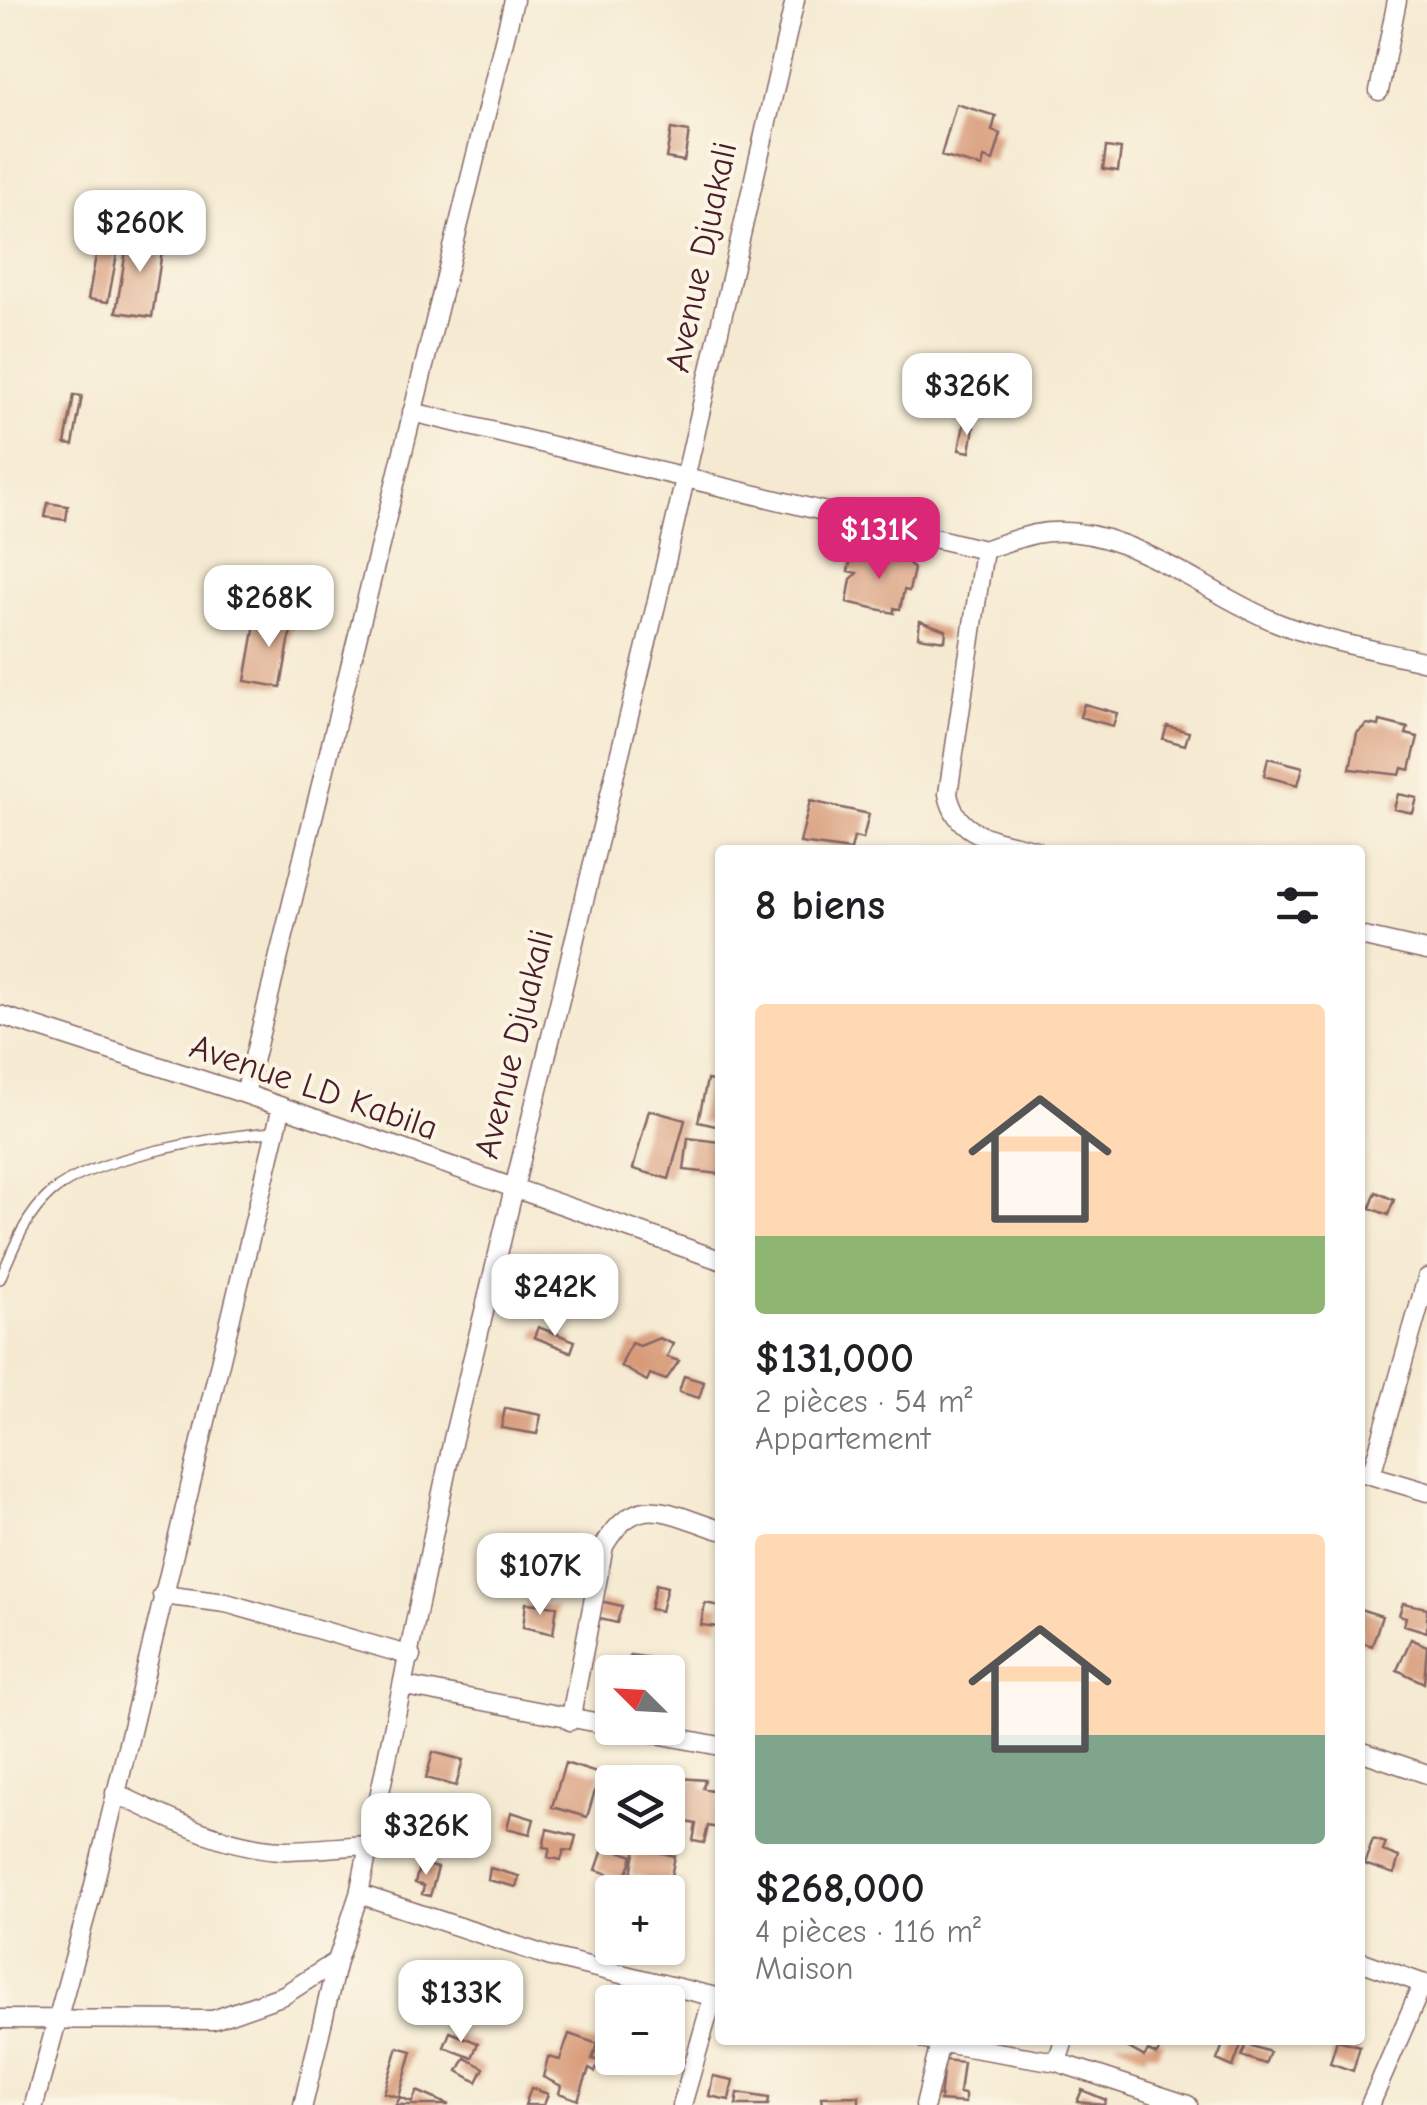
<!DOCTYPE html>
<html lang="fr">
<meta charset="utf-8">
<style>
:root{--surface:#fff;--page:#f6f6f6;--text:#202124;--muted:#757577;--accent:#db2777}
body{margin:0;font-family:"Comic Neue",sans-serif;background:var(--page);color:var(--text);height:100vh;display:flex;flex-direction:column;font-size:38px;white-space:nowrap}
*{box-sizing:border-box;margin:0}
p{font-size:32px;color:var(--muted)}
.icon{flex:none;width:55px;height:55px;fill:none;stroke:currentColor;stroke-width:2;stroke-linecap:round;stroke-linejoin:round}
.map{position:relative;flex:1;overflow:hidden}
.side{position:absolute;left:715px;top:845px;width:650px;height:1200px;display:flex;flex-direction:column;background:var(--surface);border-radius:10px;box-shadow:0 2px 8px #0004}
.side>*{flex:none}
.needle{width:65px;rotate:294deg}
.controls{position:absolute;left:595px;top:1655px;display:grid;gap:20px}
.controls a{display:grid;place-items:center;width:90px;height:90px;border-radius:10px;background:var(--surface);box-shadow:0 2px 8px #0004;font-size:50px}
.price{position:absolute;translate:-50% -85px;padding:0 22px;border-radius:20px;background:#fff;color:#222;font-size:32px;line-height:65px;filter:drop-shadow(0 2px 5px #0008)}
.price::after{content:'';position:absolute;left:50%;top:60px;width:30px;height:22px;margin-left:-15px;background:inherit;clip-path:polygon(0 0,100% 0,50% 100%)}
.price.on{background:var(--accent);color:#fff}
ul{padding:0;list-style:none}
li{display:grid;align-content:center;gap:20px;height:530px;padding:0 40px}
li span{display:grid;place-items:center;height:310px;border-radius:10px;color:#555}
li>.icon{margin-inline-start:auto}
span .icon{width:180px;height:180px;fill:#fffc;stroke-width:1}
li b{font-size:42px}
h2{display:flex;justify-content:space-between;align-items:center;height:120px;padding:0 40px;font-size:42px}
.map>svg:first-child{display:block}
</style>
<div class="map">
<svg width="1427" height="2105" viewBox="0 0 1427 2105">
<rect width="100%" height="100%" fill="#fcf5e5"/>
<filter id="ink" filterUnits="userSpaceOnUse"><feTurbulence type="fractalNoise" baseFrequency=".01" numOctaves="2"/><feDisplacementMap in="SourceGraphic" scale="20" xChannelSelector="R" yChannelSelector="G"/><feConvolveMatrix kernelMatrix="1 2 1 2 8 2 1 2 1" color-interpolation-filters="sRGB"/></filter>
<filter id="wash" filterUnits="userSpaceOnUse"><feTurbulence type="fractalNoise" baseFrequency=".0048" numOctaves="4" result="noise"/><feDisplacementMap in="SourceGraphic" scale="40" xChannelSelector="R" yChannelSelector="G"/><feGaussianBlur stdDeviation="2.25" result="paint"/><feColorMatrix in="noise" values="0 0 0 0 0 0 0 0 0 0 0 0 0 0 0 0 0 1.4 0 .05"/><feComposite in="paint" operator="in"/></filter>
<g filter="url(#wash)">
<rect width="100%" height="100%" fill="#f5ead1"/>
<g id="blocks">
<path fill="#d89b7a" d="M956,104l40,12 -4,15 9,3 -8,27 -9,-3 -2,9 -41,-11z
M671,129l18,3 -5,29 -18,-3z
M1106,147l15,2 -3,22 -15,-2z
M129,232l35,6 -12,79 -36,-5z
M98,245l20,4 -10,53 -20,-3z
M74,395l8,1 -9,49 -8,-1z
M964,424l10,3 -4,25 -11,-2z
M48,503l20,3 -2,14 -21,-3z
M876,554l30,6 8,9 -5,22 -5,-1 -4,19 -6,-1v5l-47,-11 4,-23 6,-6 -9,-2 4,-16 20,5z
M257,613l36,6 -12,68 -36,-6z
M920,621l26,9 -1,11 -27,-4z
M1084,704l33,9 -4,13 -33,-9z
M1380,721l28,7 -2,6 12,3 -8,33 -8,-2 -2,7 -50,-6 7,-36 10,-9 12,2z
M1167,726l22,6 -4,13 -22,-6z
M1268,758l35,9 -5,18 -34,-9z
M1398,794l19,4 -4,15 -19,-4z
M810,801l59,13 -6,25 -9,-2 -3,13 -51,-7z
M716,1071l4,1v55l-22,-5 9,-42 6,1z
M649,1110l36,10 -16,59 -36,-10z
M688,1138l32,4v32l-36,-4z
M1376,1192l18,8 -6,15 -18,-7z
M538,1327l37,14 -4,11 -37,-15z
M659,1338l14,6 -6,13 12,4 -13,19 -16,-6 -3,7 -26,-15 10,-23 9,3z
M684,1376l20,6 -5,16 -20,-6z
M505,1408l36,7 -4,19 -36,-6z
M500,1565l32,10 -3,13 -9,-2 5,-4 -27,-6z
M656,1584l11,3 -6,24 -11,-2z
M600,1601l22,5 -5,17 -21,-5z
M526,1603l31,3 -4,28 -30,-7z
M705,1603l15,3 -2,21 -17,-2z
M1403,1603l24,5v24l-23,-7 2,-8 -7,-2z
M1360,1609l22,7 -10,30 -12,-4z
M1411,1639l16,7 -3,37 -27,-13z
M630,1655l29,4 -2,13h-30z
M433,1752l30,8 -7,26 -30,-8z
M565,1763l35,11 -13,43 -35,-10z
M679,1778l26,2 -2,8 17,4 -2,36 -10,-2 -4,17 -11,-2 3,-17 -28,-6v-29z
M511,1812l23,7 -4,15 -23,-6z
M547,1829l29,7 -4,15 -8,-1 -3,10 -13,-3 2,-9 -7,-1z
M1373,1839l13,4 -3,8 16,6 -5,17 -30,-10z
M604,1846l29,10 -8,23 -29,-9z
M636,1848l39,8 -5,26 -26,2 1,-7 -14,-3z
M420,1864l18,4 -8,28 -8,-2 2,-8 -9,-3z
M490,1868l29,8 -3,11 -28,-7z
M450,2032l28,11 -6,15 -28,-11z
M569,2034l29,10 -6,15 7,2 -4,11 -6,-3 -11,31 -19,-7 2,-7 -18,-9 5,-20 12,3z
M1114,2040h49l-6,15 -9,-4 -3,6z
M1225,2040h18l-10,27 -16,-7z
M1337,2040l23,6 -7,25 -23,-8z
M1246,2044l24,8 -5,12 -23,-8z
M398,2047l14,4 -13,46 -15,-4z
M465,2058l19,10 -7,14 -19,-11z
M944,2060l19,2 -4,31 6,1v9l-25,-2z
M713,2076l20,4 -4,20 -20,-4z
M531,2088l17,6 -4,11h-19z
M1082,2090l24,10 -2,5 -27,-3z
M417,2091l32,14h-53l4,-8 12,5z
M738,2093l31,5 -1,7h-32z
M859,2096v9h-36l-1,-8z"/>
</g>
</g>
<g filter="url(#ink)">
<use href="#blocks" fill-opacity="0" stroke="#866665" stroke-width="2.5"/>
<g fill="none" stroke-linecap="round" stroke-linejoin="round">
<defs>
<path id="service" d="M0,1279c13,-30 25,-63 51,-86 41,-36 167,-57 222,-61"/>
<path id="minor" d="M1379,91l18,-91
M412,412l572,138 -36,244c9,45 49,45 88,56
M984,550c16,-6 34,-12 51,-16 87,-16 167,59 243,89 47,19 100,27 149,39
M1360,936l67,15
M0,1015l245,79 475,166
M245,1094l269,-1094
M1360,1472l67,20
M1371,1475l56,-197
M162,1595l64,8 185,53
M405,1686l315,60
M570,1721l34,-175c33,-57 64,-32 116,-16
M1360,1751l67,23
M115,1793c53,25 109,55 169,57 29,0 58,-4 86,-5
M359,1894l192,63 169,41
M1360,1961l67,24
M0,2019l213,1 71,-25 53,-34
M925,2040l132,22 131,43
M1057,2062l7,-22
M34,2105l59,-216 188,-779
M303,2105l34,-144 22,-67 94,-455 203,-834 139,-605
M682,2105l31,-108
M925,2105l15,-62
M1370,2105l53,-122"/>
</defs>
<use href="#service" stroke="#866665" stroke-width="12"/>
<use href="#minor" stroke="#866665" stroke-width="21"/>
<use href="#service" stroke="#fff" stroke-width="9"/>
<use href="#minor" stroke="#fff" stroke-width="18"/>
</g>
</g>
<g text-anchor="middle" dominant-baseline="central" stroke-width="8" stroke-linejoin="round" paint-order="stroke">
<g font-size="35" fill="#4a1f2b" stroke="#fcf5e5">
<text transform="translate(701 257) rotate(-78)">Avenue Djuakali</text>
<text transform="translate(514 1044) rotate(-76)">Avenue Djuakali</text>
<text transform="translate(314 1087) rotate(19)">Avenue LD Kabila</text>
</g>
</g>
</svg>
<div class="controls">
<a><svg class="needle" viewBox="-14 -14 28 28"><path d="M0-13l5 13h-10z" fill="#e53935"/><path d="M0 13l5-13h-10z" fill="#757577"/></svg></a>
<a><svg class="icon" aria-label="layers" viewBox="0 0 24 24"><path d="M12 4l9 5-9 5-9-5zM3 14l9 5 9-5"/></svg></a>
<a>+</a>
<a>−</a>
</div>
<b class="price" style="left:140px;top:275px">$260K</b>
<b class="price" style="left:967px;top:438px">$326K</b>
<b class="price on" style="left:879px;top:582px">$131K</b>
<b class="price" style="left:269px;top:650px">$268K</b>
<b class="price" style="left:555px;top:1339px">$242K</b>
<b class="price" style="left:540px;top:1618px">$107K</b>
<b class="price" style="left:426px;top:1878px">$326K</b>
<b class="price" style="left:461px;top:2045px">$133K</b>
<section class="side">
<h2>8 biens<svg class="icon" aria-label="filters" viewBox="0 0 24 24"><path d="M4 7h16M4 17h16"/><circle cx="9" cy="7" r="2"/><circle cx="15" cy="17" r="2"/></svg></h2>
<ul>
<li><span style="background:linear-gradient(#ffd9b3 75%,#8fb573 0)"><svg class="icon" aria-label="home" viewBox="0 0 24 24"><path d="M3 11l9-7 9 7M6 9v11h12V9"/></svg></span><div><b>$131,000</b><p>2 pièces · 54 m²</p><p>Appartement</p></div></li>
<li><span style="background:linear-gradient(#ffd9b3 65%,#7fa58c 0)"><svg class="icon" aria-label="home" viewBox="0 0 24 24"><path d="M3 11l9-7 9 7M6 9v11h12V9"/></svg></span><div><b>$268,000</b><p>4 pièces · 116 m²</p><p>Maison</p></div></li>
</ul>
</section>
</div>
